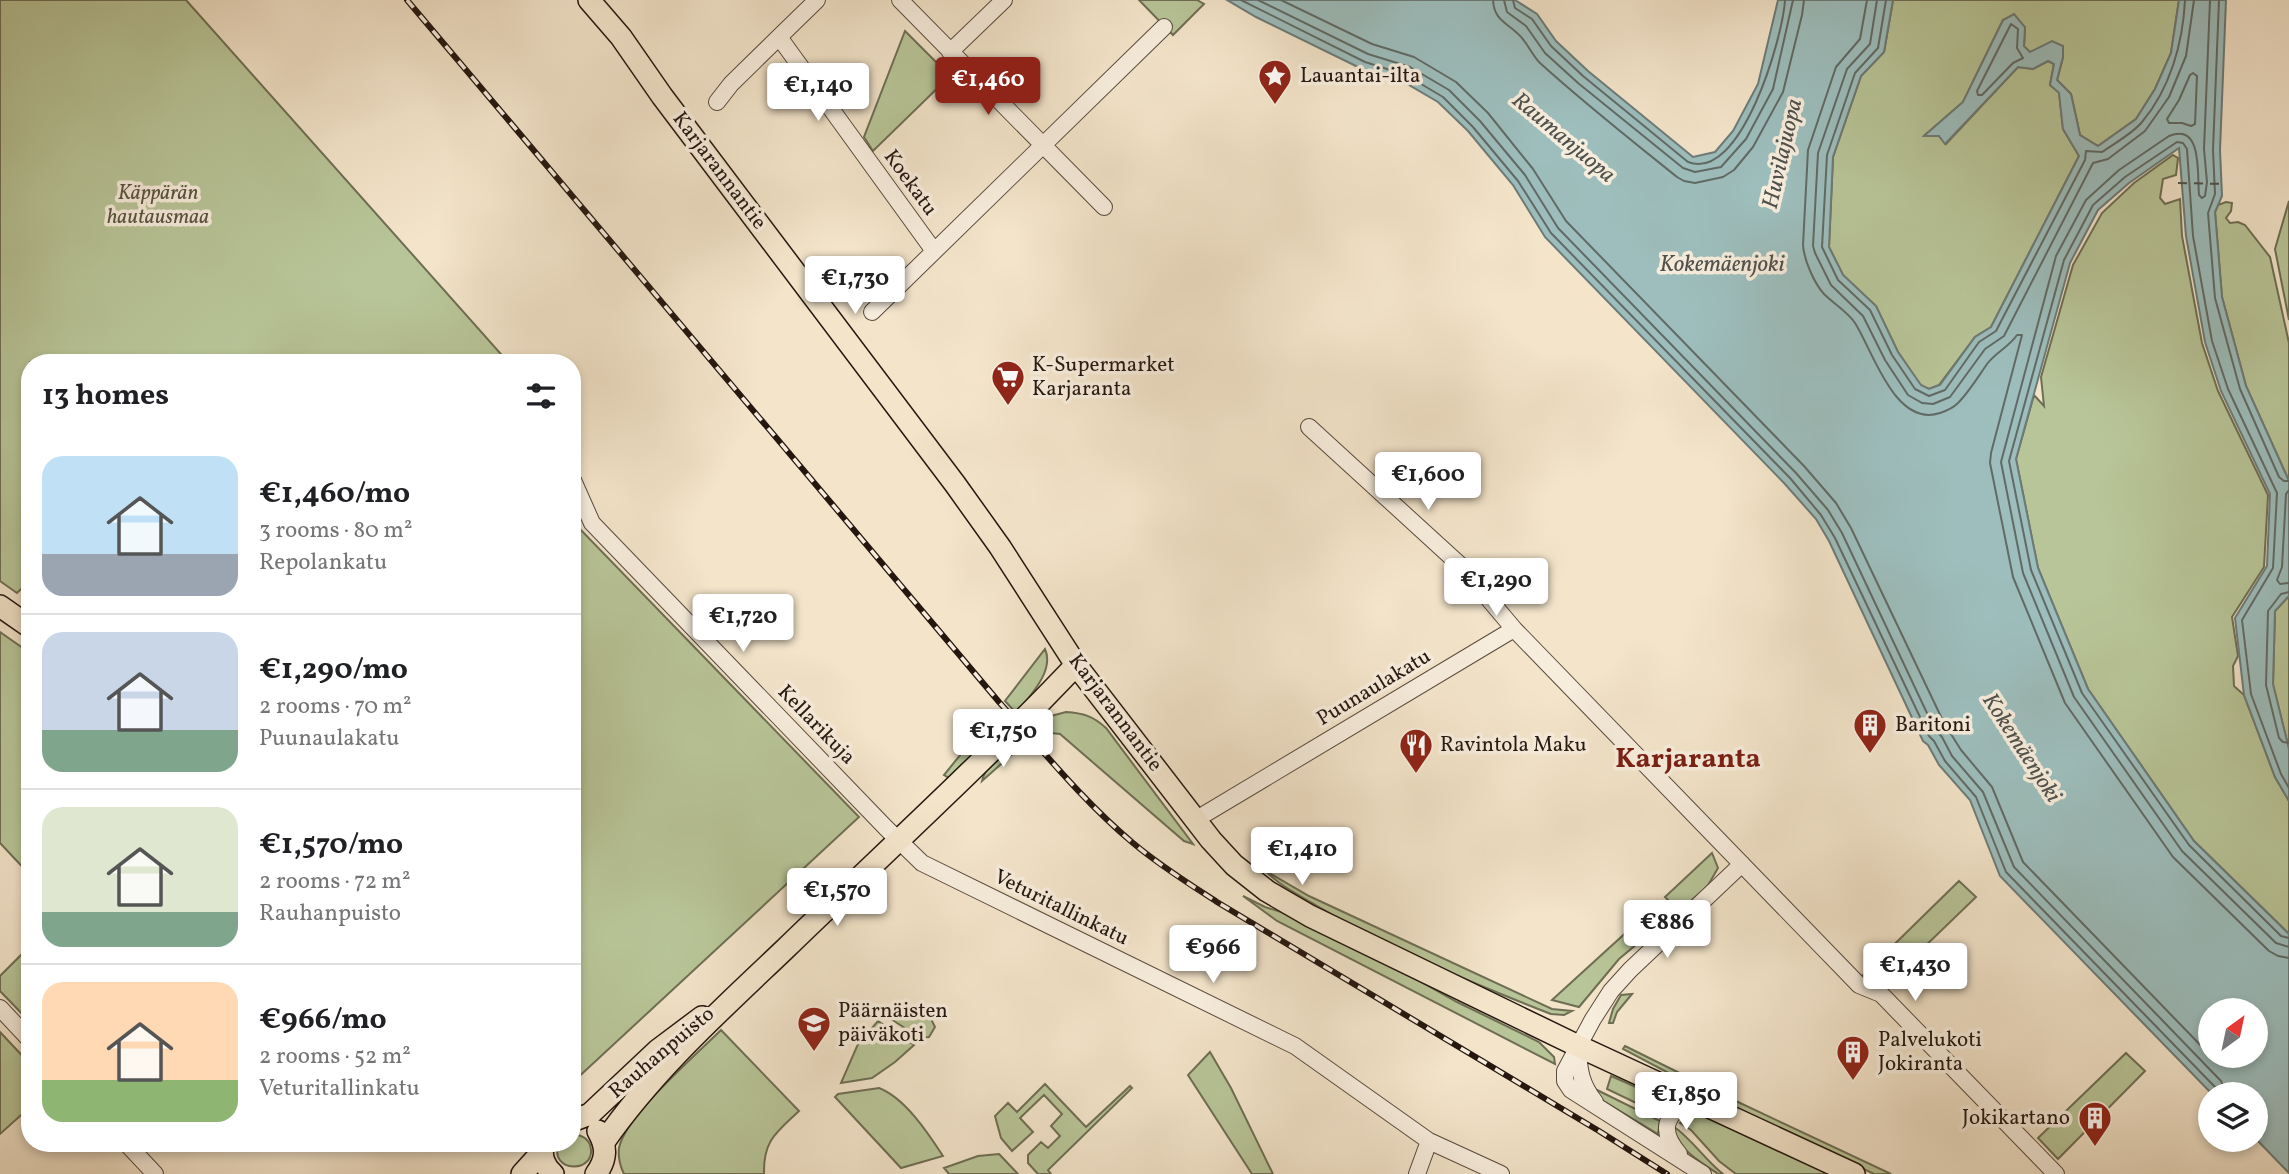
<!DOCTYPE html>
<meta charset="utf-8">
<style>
:root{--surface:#fff;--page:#f2f2f2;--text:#202124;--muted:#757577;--line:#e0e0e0;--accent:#8f2418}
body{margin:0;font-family:Vollkorn,serif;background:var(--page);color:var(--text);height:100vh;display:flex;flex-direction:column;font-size:26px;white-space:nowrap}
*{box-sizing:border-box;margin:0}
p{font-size:23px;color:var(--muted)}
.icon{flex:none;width:38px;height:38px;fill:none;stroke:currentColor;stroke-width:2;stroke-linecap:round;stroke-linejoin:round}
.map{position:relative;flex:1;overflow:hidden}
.sheet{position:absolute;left:21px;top:354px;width:560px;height:798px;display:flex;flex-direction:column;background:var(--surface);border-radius:28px;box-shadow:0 4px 10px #0003}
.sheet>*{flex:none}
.needle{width:46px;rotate:33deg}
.controls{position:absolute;left:2198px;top:998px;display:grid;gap:14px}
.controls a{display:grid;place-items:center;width:70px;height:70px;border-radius:50%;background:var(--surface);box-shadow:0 4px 10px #0003;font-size:35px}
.price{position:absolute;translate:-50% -60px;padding:0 16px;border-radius:7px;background:#fff;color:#222;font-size:23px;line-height:46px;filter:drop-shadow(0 2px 4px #0008)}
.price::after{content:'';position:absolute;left:50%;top:42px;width:21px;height:16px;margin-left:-10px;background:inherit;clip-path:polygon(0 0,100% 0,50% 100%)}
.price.selected{background:var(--accent);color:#fff}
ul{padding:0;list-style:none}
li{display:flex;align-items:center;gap:21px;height:175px;padding:0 21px}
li+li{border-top:2px solid var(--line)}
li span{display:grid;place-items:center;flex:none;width:196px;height:140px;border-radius:21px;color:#555}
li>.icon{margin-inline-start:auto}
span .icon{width:84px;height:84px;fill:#fffc;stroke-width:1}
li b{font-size:30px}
h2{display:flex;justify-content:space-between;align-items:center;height:84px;padding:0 21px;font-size:30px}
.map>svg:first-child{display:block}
</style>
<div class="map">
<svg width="2289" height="1174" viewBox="0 0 2289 1174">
<rect width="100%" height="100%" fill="#f3e4ca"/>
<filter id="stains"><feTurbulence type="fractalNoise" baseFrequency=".00286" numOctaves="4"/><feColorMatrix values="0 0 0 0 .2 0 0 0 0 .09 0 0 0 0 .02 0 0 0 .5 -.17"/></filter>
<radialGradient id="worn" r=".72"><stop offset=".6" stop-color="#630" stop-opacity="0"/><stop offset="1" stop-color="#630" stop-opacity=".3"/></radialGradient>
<path fill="#b8c598" stroke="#6e6e54" stroke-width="2" d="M0,0h186l322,362h-478v218l-13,13 -17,-12z
M1139,0h58l7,4 -31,31z
M1893,0h286l-8,53 -16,36 -19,30 -38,27 -18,-11 -9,-41 -14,-14 6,-23 -33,-5 -6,-5 1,-20 -22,-7 -40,82 -38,33 14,1 7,8 72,-77 15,2 15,-8 6,3 -4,21 9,7 4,37 16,27 -88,171 -16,10 -36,48 -10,4 -8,-3 -23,-34 -22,-46 -33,-31 -14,-28 4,-90 28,-81 23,-24z
M905,31l45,45 -77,75 -9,-14z
M2173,155l5,3 -2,17 -13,4 -3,19 5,6 15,-5 2,37 20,107 16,48 50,104 -4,72 -32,50 6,39 -5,10 1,20 10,9 31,82 14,24v133l-95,-93 -106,-152 -50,-121 -22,-109 18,-64 10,11 -3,-29 32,-112 29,-52 32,-30z
M2289,201v119l-14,-71z
M2226,202l6,1 -1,8 -5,7 4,5 8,-1 7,3 25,32 19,86v138l-43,-95 -24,-89 -7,-85 3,-7z
M572,516l4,9 283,292 -287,266z
M2289,596v153l-16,-64 2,-74z
M0,632l30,21v222l-30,-32z
M1045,649c10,22 -16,48 -29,64l-11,-12z
M995,712l10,12 -56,54 -5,-3z
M1066,712c17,1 27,4 40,16l87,116 -9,-3 -124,-107 -18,-2 -6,3 -3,-4 18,-15z
M1023,738l3,4 -44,39c4,-18 28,-31 41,-43z
M1712,853l6,15 -11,19 -28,24 -14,-14z
M1266,871l43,25 243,113 20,2 -8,4 -13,-1c-79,-31 -159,-64 -232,-107 -17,-10 -41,-22 -53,-36z
M1959,881l17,16 -88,85 -26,-6z
M1243,896l22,11 16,5 112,54 64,36 82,40 15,15 1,7 -278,-143z
M1653,908l8,8v8l-42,35 -40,48 -27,-7z
M30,946v76l-30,-31v-15z
M1632,994l-15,18 -4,11h-4l4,-14 8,-14z
M915,1012l16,7 4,8 -6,10 -9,1 -32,-21z
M878,1021l36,24 -19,17 -23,16 -31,5 17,-39z
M721,1030l78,81c-22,21 -36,29 -35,63h-140c-4,-8 -6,-17 -5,-26 6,-32 78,-94 102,-118z
M0,1032l30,32v43l-30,27z
M1625,1046l113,56 153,72h-17l-158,-76 -93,-49z
M1210,1052l21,36 42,86h-21l-64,-99z
M2126,1053l19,18 -87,88 -20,-21z
M1611,1076l59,26 -9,13 -54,-26z
M1045,1084l41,43 44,-41 2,2 -84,82 3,4h-13l-10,-11v-8l13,-13 7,6 12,-12 -9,-10 11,-12 -18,-19 -24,23 13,14 -21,19 -11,-13 -6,-22 13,-13 9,9z
M879,1088c26,10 49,45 64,68l-42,12 -66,-71 3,-3z
M1593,1088l67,33 -2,13 -56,-34z
M1698,1115l21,6 114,53h-97l-17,-13 -28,-31 -11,-7 9,-7z
M1673,1126c19,13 32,34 50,48h-5c-18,-13 -41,-24 -45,-48z
M572,1134c8,1 15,3 18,11 9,29 -43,29 -31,-2h13z
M999,1154l19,20h-69l-5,-6 34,-12z"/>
<path fill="#9dbebd" stroke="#6d7b78" stroke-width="2" fill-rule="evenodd" d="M1227,0h288l22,14 19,27 32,30 105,86 22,-5 18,-21 25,-47 20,-84h115l-9,52 -23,24 -28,81 -4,90 14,28 33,31 22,46 23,33 8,4 11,-4 35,-48 16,-10 88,-171 -16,-27 -4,-36 -9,-8 4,-21 -6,-3 -15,8 -15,-2 -73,77 -6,-8h-15l39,-34 40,-82 11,-6 11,13 -1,19 6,6 22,-11 11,5v11l-6,23 14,14 9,41 18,11 38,-27 19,-30 16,-36 8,-53h47l-6,150 2,46 -7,16 7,85 24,89 43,95v115l-14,15 -2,73 16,65v52l-14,-24 -31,-82 -9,-77 32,-52 3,-72 -49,-103 -16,-49 -19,-106 -7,-88 -50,35 -31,27 -28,53 -54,196 22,109 50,121 106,152 95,93v239l-33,-34v-45h-44l-212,-218 -30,-76 -31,-35 -11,-20 -5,-4 -94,-200 -13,-22 -32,-36 -239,-246 -32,-52 -45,-54 -30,-29 -36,-21 -40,-12 -106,-52zM2210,1010h46v45h-46z"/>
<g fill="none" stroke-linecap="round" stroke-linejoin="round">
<path stroke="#616a66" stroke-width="2" d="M1241,0l124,62 41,13 37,22 30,30 45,54 33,52 239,245 31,37 14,23 94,198 5,5 11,20 31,36 30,75 209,215 2,7
M1258,0l110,54 42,13 39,23 31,31 45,54 33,53 238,245 32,37 14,23 93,197 7,7 10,19 31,36 31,75 207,214 5,13
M1281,0l91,44 42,13 42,25 32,31 45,56 33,52 238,245 32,37 15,25 93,195 17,27 31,37 31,75 187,193
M1493,0c1,19 12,22 24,33 10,8 14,21 23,30 44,40 91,77 137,114l7,4 11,2 28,-6 11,-7 19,-23 30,-55 19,-77 2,-15
M1504,0l3,12 19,14 19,27 33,30 105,85 12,4 26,-5 25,-28 27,-50 20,-89
M1513,0l2,8 17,11 19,27 32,30 105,86c53,21 95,-125 97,-162
M1867,0l-7,39 -24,28 -28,83 -5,95c1,15 11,38 21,49 10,10 24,18 31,29 18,28 40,105 85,90 6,-2 13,-5 18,-10 11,-11 20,-26 29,-39 9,-12 22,-17 30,-29h5l-31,118 -1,10 23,114 52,126 108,154 96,94 9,5 11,2
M1877,0l-7,44 -23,25 -29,84 -5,93 2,7 16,32 32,31 22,44 23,35 14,8 11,1 17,-7 35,-48 19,-13 89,-173 15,-4 37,-28 24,-34 17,-41 8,-56
M1886,0l-8,48 -23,25 -28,82 -5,92 16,33 32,30 22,45 23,34 14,7 16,-6 34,-48 17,-11 89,-171 1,-9 16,1c13,-9 30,-18 40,-30 28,-33 41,-79 43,-122
M2210,0l-6,149 3,33 -2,14 -3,2 -3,-3c-2,-20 4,-73 -30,-59l-50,34 -33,30 -30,56 -55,206 22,111 51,124 108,154 94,92 13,4
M2219,0l-6,150 2,44 -7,19 7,85 25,91 39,88 5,4h5
M2011,24l7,5 -1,19 6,10 -10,5 -31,32h-4l-1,-4z
M2193,73l4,3 -2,48 -4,2 -9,-3h-13l-2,-4 12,-19 11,-25z
M2289,490l-3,4 -4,73 -5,13 3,4 9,-1
M2289,592l-8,2 -13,17 -2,74 13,53 4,4 6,1
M2289,788l-8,-14 -30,-80 -9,-74 31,-52 4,-75 -49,-104 -16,-48 -19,-105 -6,-87 -4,-6 -6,-1 -52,35 -32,28 -29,55 -55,201 22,109 51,123 107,152 92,91 8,2"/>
<path stroke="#4f514d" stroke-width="2" stroke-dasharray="9 7" stroke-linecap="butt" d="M2178,183l47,1"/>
<defs>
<path id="minor" d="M817,0l-38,37 155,214
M900,0l204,207
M950,52l54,-52
M717,102l14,-18 48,-47
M872,312l292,-285
M1309,427l151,138 54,64
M572,478l20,45 294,305 36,35 373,183 134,95 72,33
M1195,820l319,-191 345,356 22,9 175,180
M0,1008l30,32
M1578,1048c1,23 3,36 17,54
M126,1143l29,31
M1679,1154c-21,-25 -13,-38 11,-56
M1417,1174l12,-33
M1703,1174l-132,-84 -6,-9v-10l28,-52 18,-28 19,-21 112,-106"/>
<path id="major" d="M589,0l32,37 41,59 293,388 45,63 76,118 135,175 23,25 33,26 43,25 268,130 276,128
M0,606l30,21
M577,1119l13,-5 68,-64 44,-33
M604,1142c50,-72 117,-132 180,-192 98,-95 199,-187 292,-285
M543,1143c-2,13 0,22 10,31
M522,1174l19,-21
M596,1174c11,-15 11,-27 2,-43"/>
</defs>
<use href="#minor" stroke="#584a3e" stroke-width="18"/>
<use href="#major" stroke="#251710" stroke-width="24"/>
<use href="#minor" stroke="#f7eddd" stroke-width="16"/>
<use href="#major" stroke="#f3e4ca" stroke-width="21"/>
<defs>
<path id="rail" d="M407,0l592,702c43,48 84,99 134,141 26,22 55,40 84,59l382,229 68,43"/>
</defs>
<use href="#rail" stroke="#251710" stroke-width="6"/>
<use href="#rail" stroke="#f7eddd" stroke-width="3.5" stroke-dasharray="10" stroke-linecap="butt"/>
</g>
<defs>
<symbol id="sight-pin" viewBox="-11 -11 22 30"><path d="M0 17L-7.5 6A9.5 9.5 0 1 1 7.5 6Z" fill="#8f2418" stroke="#f7eddd"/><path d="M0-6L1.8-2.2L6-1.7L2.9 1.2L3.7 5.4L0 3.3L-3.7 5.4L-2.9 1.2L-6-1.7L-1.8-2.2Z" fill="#fff"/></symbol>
<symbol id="supermarket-pin" viewBox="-11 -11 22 30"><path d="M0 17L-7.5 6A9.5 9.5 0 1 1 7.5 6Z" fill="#8f2418" stroke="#f7eddd"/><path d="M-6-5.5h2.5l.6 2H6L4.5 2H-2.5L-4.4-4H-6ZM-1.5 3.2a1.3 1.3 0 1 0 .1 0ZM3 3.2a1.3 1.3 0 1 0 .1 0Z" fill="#fff"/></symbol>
<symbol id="building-pin" viewBox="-11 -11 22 30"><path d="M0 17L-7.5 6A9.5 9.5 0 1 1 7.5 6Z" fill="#8f2418" stroke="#f7eddd"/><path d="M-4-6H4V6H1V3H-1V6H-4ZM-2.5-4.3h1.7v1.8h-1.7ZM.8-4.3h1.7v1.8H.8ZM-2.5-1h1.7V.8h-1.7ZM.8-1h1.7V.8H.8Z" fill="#fff"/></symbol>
<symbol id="restaurant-pin" viewBox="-11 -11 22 30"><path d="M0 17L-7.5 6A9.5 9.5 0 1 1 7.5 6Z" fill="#8f2418" stroke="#f7eddd"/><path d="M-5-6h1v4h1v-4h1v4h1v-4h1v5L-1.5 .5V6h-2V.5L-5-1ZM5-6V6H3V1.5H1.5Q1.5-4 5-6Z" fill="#fff"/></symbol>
<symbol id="school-pin" viewBox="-11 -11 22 30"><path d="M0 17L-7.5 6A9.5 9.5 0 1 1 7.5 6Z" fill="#8f2418" stroke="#f7eddd"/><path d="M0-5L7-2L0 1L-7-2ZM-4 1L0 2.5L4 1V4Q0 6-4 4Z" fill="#fff"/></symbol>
</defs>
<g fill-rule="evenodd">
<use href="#sight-pin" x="1256" y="57" width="38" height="52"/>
<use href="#supermarket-pin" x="989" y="358" width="38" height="52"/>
<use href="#building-pin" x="1851" y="706" width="38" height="52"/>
<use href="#restaurant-pin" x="1397" y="726" width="38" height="52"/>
<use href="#school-pin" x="795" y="1004" width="38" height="52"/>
<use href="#building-pin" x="1834" y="1033" width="38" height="52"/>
<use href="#building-pin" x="2076" y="1099" width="38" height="52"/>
</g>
<g text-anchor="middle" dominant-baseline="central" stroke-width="7" stroke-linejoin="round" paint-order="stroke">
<g font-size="21" fill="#251710" stroke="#f7eddd" text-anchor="start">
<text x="1300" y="76">Lauantai-ilta</text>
<text x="1032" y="365">K-Supermarket<tspan x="1032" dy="24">Karjaranta</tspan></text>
<text x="1895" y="725">Baritoni</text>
<text x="1440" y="745">Ravintola Maku</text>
<text x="838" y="1011">Päärnäisten<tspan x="838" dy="24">päiväkoti</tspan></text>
<text x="1878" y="1040">Palvelukoti<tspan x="1878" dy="24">Jokiranta</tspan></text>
<text x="2070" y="1118" text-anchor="end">Jokikartano</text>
</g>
<g font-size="21" fill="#251710" stroke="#f7eddd">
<text transform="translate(719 171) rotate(53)">Karjarannantie</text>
<text transform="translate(910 183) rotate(54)">Koekatu</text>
<text transform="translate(1374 688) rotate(-31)">Puunaulakatu</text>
<text transform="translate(1115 713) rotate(53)">Karjarannantie</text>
<text transform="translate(816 725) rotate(46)">Kellarikuja</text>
<text transform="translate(1061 908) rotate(26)">Veturitallinkatu</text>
<text transform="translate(662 1053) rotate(-40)">Rauhanpuisto</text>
</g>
<g font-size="21" font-style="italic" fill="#585440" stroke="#f7eddd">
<text x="158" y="193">Käppärän<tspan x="158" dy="24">hautausmaa</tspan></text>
</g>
<g font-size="23" font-style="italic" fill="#4f514d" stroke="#f7eddd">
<text transform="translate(1563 138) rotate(40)">Raumanjuopa</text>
<text transform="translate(1783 154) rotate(-77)">Huvilajuopa</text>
<text x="1722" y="265">Kokemäenjoki</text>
<text transform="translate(2021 748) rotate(57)">Kokemäenjoki</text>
</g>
<g font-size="28" font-weight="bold" fill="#7a1f14" stroke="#f7eddd">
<text x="1688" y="759">Karjaranta</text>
</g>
</g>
<rect width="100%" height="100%" filter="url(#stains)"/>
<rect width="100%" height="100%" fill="url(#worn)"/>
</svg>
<div class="controls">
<a><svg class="needle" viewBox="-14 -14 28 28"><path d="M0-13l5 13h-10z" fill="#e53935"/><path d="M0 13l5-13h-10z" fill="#757577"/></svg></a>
<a><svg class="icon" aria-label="layers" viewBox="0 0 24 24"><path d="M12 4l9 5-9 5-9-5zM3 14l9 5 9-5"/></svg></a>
</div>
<b class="price selected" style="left:988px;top:117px">€1,460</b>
<b class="price" style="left:818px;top:123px">€1,140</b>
<b class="price" style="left:855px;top:316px">€1,730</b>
<b class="price" style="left:1428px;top:512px">€1,600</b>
<b class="price" style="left:1496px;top:618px">€1,290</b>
<b class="price" style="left:743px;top:654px">€1,720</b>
<b class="price" style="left:1003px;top:769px">€1,750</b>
<b class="price" style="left:1302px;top:887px">€1,410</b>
<b class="price" style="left:837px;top:928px">€1,570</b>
<b class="price" style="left:1667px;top:960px">€886</b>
<b class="price" style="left:1213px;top:985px">€966</b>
<b class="price" style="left:1915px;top:1003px">€1,430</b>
<b class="price" style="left:1686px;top:1132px">€1,850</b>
<section class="sheet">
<h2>13 homes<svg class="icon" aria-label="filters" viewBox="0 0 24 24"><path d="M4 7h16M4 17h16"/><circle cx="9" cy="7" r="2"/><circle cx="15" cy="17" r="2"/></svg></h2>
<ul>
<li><span style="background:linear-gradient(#bfe0f5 70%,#9aa5b1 0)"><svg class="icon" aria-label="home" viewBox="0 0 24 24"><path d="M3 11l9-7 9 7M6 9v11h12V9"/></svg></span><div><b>€1,460/mo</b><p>3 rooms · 80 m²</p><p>Repolankatu</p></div></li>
<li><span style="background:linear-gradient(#c9d6e8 70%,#7fa58c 0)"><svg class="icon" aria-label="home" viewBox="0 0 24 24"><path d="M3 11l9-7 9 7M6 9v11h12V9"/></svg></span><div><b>€1,290/mo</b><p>2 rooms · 70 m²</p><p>Puunaulakatu</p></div></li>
<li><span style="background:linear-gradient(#dfe7d0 75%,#7fa58c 0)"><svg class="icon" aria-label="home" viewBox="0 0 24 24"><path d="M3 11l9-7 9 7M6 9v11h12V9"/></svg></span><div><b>€1,570/mo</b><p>2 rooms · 72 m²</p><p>Rauhanpuisto</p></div></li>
<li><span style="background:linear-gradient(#ffd9b3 70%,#8fb573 0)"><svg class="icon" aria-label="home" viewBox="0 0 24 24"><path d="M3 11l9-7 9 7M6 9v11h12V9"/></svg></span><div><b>€966/mo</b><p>2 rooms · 52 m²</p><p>Veturitallinkatu</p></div></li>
</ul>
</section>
</div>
